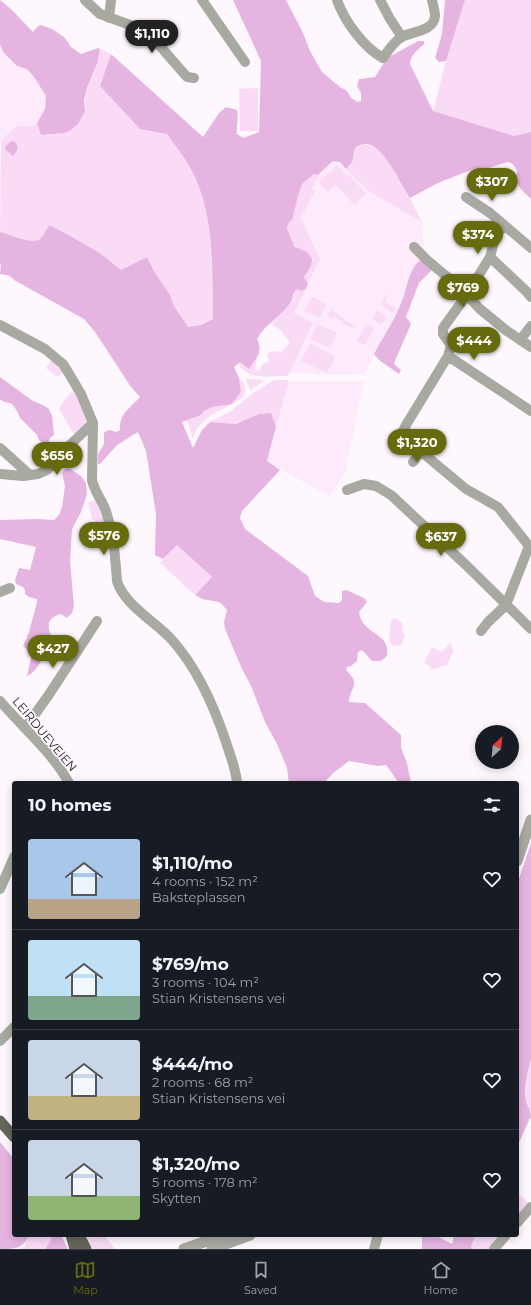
<!DOCTYPE html>
<meta charset="utf-8">
<style>
:root{--surface:#171b24;--page:#20242c;--text:#f1f3f6;--muted:#9ea1a6;--line:#363941;--accent:#666b0e}
body{margin:0;font-family:Montserrat,sans-serif;background:var(--page);color:var(--text);height:100vh;display:flex;flex-direction:column;font-size:15px;white-space:nowrap}
*{box-sizing:border-box;margin:0}
p{font-size:13px;color:var(--muted)}
.icon{flex:none;width:22px;height:22px;fill:none;stroke:currentColor;stroke-width:2;stroke-linecap:round;stroke-linejoin:round}
.map{position:relative;flex:1;overflow:hidden}
.details{position:absolute;left:12px;top:781px;width:507px;height:456px;display:flex;flex-direction:column;background:var(--surface);border-radius:4px;box-shadow:0 2px 10px #0003}
.details>*{flex:none}
.needle{width:26px;rotate:27deg}
.controls{position:absolute;left:475px;top:725px;display:grid;gap:8px}
.controls a{display:grid;place-items:center;width:44px;height:44px;border-radius:50%;background:var(--surface);box-shadow:0 2px 10px #0003;font-size:20px}
.price{position:absolute;translate:-50% -34px;padding:0 9px;border-radius:14px;background:var(--accent);color:#fff;font-size:13px;line-height:26px;filter:drop-shadow(0 1px 2px #0008)}
.price::after{content:'';position:absolute;left:50%;top:24px;width:12px;height:9px;margin-left:-6px;background:inherit;clip-path:polygon(0 0,100% 0,50% 100%)}
.price.selected{background:#222;color:#fff}
ul{padding:0;list-style:none}
li{display:flex;align-items:center;gap:12px;height:100px;padding:0 16px}
li+li{border-top:1px solid var(--line)}
li span{display:grid;place-items:center;flex:none;width:112px;height:80px;border-radius:4px;color:#555}
li>.icon{margin-inline-start:auto}
span .icon{width:48px;height:48px;fill:#fffc;stroke-width:1}
li b{font-size:17px}
h2{display:flex;justify-content:space-between;align-items:center;height:48px;padding:0 16px;font-size:17px}
.menu{display:flex;justify-content:space-around;align-items:center;height:56px;border-top:1px solid var(--line);background:var(--surface);font-size:11px;color:var(--muted)}
.menu a{display:grid;justify-items:center;gap:2px}
.menu .selected{color:var(--accent)}
.map>svg:first-child{display:block}
</style>
<div class="map">
<svg width="531" height="1249" viewBox="0 0 531 1249">
<rect width="100%" height="100%" fill="#fef8fe"/>
<path fill="#fdebfb" d="M0,44l3,9 14,13 10,3 7,8 12,19 -1,13 -8,14 -6,3h-14l-17,16z
M333,161l7,1 27,28 55,32 2,27 4,5 -16,17 -10,31 -38,72 -35,1 -41,-2 17,-33 -15,-29 4,2 25,-51v-5l-18,-39 14,-26 -3,-4 2,-5 4,-4v-4z
M363,381l-3,19 -15,73 -8,13 -8,10 -62,-34 22,-80z"/>
<path fill="#f9dbf6" d="M465,0h66v132l-17,4 -81,-25 13,-50z
M100,49l11,5 -11,32 40,43 27,5c9,13 20,26 27,41 21,44 18,97 19,144l-12,6 -13,2 -14,-21 -4,-11 -16,-24 -7,-14 -26,13 -21,-17 -35,-20 -16,-7c-3,4 -5,10 -9,13 -9,6 -30,-5 -40,-7l1,-91c5,-7 11,-10 16,-15h14l6,-3 4,12 23,-2 21,-22c-2,-19 6,-29 12,-46 1,-6 2,-11 3,-16z
M258,88v43h-18l-1,-42z
M364,144l11,3 9,8 26,43 12,24 -55,-32 -21,-21 6,-7 3,-14z
M337,165l10,10 1,-1 18,19 -12,12 -18,-20 -8,7 -10,-10z
M314,174l4,1v4l-4,4v3l-2,2 3,3 -14,27 19,41 -12,25 -4,-7 7,-11c-9,-12 -19,-22 -24,-37l15,-45z
M297,288l4,3 5,-2 -12,24 19,10 -25,53c-19,0 -39,5 -50,-12l2,-2h13l4,-5 -2,12 3,3 5,-8 5,-2 1,-2 -2,-5 2,-3 8,-1 3,2 9,-10v-3l-6,-5 -1,-4 -11,-7 22,-23 1,-10z
M388,294l1,1 -4,6 11,8 -4,4 -12,-9z
M312,297l15,7 -8,14 -15,-7z
M331,310l25,17 -1,2 -14,-6 1,-2 -8,-4 -2,2 -3,-2 -1,-3z
M377,310l10,7 -6,8 -9,-6z
M317,324l20,9 -7,15 -20,-9z
M366,324l8,4 -9,17 -8,-4z
M310,343l25,14 -8,16 -26,-12z
M53,358l11,12 -4,5 -4,1 -10,-8z
M239,378c6,4 7,10 5,18 -13,11 -31,15 -42,27 -5,4 -7,10 -9,16l-6,-19 14,-5 2,-4 9,-4 20,-3 9,-12z
M246,379l17,1 1,1 -14,9z
M274,380h14l1,2 -13,45 -6,-14 -11,1 -23,10 -26,-2 21,-11 22,-18z
M72,392l6,2 11,29 -15,11 -15,-24 5,-10z
M96,500l11,23 -11,2 -1,-5h-3l-4,-18z
M177,545l35,32 -17,18 -35,-32z
M395,618l4,2 4,4 -1,7 3,5 -3,8 -3,2 -7,-1 -3,-4 2,-21z
M450,643l2,3 -1,1 3,3 -7,15 -16,5v-3l-7,-4 8,-16 10,5z
M531,1060v50l-6,-10 3,-35z
M517,1192l13,12 -8,11 -5,-4z
M30,1235h22l-2,7 -5,7h-26l6,-3z
M91,1235h13l11,14h-23l-4,-12z
M476,1235h24l-9,14h-19l-1,-3z"/>
<path fill="#e6b4e1" d="M0,0l11,9 22,23 5,-6 3,-1 11,4 12,8 7,10 10,7 17,-6 2,1 -3,15 -10,24 -3,12 1,11 -7,13 -7,6 -7,3 -23,2 -4,-12 8,-14 1,-13 -12,-19 -7,-8 -10,-3 -14,-14 -3,-8z
M233,0h53l17,33 7,18 12,21 18,15 7,4 4,7 7,4 3,-1v-8l-4,-7 2,-7 16,-2 12,-19 31,-17h6v3c-7,7 -13,10 -14,20l23,47 81,25 17,-4v67c-10,-10 -17,-13 -14,-28l-4,-7 -5,-2 -20,6h-12l-38,15 -28,15c-5,-8 -10,-16 -14,-24 -9,-13 -22,-40 -41,-26l-3,14 -6,7 -6,-7 -7,-1 -15,14 -4,-1 -12,10 -4,12 -6,24 -3,2 -2,7 8,18 12,5 5,7 -1,7 -7,11 4,7 -2,5 -5,2 -4,-2c-6,5 -3,9 -6,13 -9,14 -26,22 -34,37 1,2 2,4 2,6 3,9 -6,17 -10,24l-9,-7 -6,5 5,11 2,14 -9,12 -20,3 -8,4 -3,4 -19,7 11,26 9,-18 8,-8 26,2 23,-10 12,-1 5,14 -9,34 13,9 -38,41 -2,7 5,11 63,47 7,20 9,6 15,1 3,-3v-9l4,-1 18,8 3,4 -8,10c3,24 32,19 28,44l-6,5h-9l-10,-11 -4,2 -1,9 -6,5 -4,1 -1,3c16,16 4,15 3,32l16,1 36,32v13l6,15 4,20h-12l-13,-18 -8,1 -29,-5 -17,13 -8,9h-35l-2,-15 -10,-24 -12,-22 -14,-36 -9,-17 -17,-40 -1,-7 3,-12c-8,-10 -8,-8 -20,-10 -4,0 -8,-3 -12,-5l17,-18 -35,-32 -14,14 -8,-4 1,-41 -10,-63 -8,-19 -21,13 -17,19h-2v-10l6,-10v-11c4,-4 6,-3 12,-1l4,-2c0,-3 0,-7 1,-10 3,-9 13,-16 19,-23l-9,-10 -36,-55 -11,-13 -70,-39c-6,-7 -6,-4 -14,-6l1,-9 -1,-1v-32c10,2 31,13 40,7 4,-3 6,-9 9,-14l16,8 35,20 21,17 26,-13 7,14 16,24 4,11 14,21 13,-2 12,-6c-1,-47 2,-100 -19,-144 -7,-15 -18,-28 -27,-41l-27,-5 -40,-43 11,-32 92,83 16,-24 7,-6 11,3c2,8 -1,16 0,24l6,4 16,-6 2,-71z
M445,0h20l-19,61 -7,1 -4,-4 7,-24z
M11,141l4,1 3,5 -2,5 -3,4 -8,-7v-2z
M422,259l10,11 -13,13 -13,34 5,7 -17,39 1,2 6,5 -2,4 -20,-14 -5,-6c9,-17 21,-35 28,-53 6,-14 6,-33 20,-42z
M0,377l33,24 10,4 6,4 3,7 2,19 -4,3 -2,6h-4l-5,-4 -2,-5 -17,-17 -3,-7 -5,-7 -10,-3 -2,-2z
M69,468l12,8 5,7 1,11 -6,18 -9,17 -2,32 4,45 -2,7 -5,5 -6,-4c-18,4 -13,18 -5,30 -3,4 -7,6 -10,9 -6,8 -9,19 -19,23l5,-22 -9,-8 6,-14 8,-30v-3l-8,-2 -4,-3v-4l-2,-3 -7,-3 -1,-4 4,-12 11,2 6,-23 -36,-8v-19l37,-1 17,1 5,-5 3,-8 3,-21 -3,-13 3,-4z
M531,843v217c-3,6 -8,35 -5,41 3,9 5,6 5,18l-1,-1 -13,29v-262z
M0,1142l14,17v76h16c-8,14 -14,14 -30,14z
M52,1235h9l7,14h-23l5,-7z
M435,1235l17,9 2,-9h22l-5,11 1,3h-50v-13z"/>
<g fill="none" stroke-linecap="round" stroke-linejoin="round">
<path stroke="#a8a9a1" stroke-width="10" d="M85,0l15,14 41,15 11,8 35,40 7,1
M202,0l43,62
M337,0c7,20 26,47 46,58 5,-7 11,-17 19,-21 11,-6 32,-6 33,-21 0,-5 -2,-11 -3,-16
M380,0l10,19 12,18
M109,18l2,-18
M466,197l24,16 41,35
M503,226l-8,12 -5,19 -24,39 -23,32v6l8,11 -3,11 83,55
M414,247l13,13 30,25 23,24 27,22 24,16
M490,257l36,34 5,6
M0,325l45,24 18,15 5,8 13,22 12,29 -1,57c2,11 10,20 14,31 8,24 9,45 11,70 7,24 39,41 55,59 26,29 42,66 54,102 4,13 10,27 11,41
M520,340l11,-14
M448,356l-42,69 -5,10 65,54 32,18 31,39 -23,59 -18,17 -7,9
M0,448l30,27
M413,462l7,-10
M0,474l23,2 15,-2 9,-4 25,-27 21,-20
M347,490l17,-6 12,2 15,9 75,70 65,64
M0,592l10,-4
M0,701c23,27 52,51 69,82
M25,728l23,-32 49,-75
M0,889l14,-32
M0,1041l14,-14
M517,1223l14,-16
M374,1249l4,-14
M494,1249l12,-14"/>
<path stroke="#a8a9a1" stroke-width="11" d="M517,861l14,-41
M184,1249l40,-14
M212,1249l38,-14"/>
<path stroke="#646659" stroke-width="11" d="M0,1121l14,16
M71,1235l4,14
M79,1235l7,14"/>
</g>
<g text-anchor="middle" dominant-baseline="central" stroke-width="3.5" stroke-linejoin="round" paint-order="stroke">
<g font-size="12" fill="#221c21" stroke="#fef8fe">
<text transform="translate(45 734) rotate(50)">LEIRDUEVEIEN</text>
</g>
</g>
</svg>
<div class="controls">
<a><svg class="needle" viewBox="-14 -14 28 28"><path d="M0-13l5 13h-10z" fill="#e53935"/><path d="M0 13l5-13h-10z" fill="#9ea1a6"/></svg></a>
</div>
<b class="price selected" style="left:152px;top:54px">$1,110</b>
<b class="price" style="left:492px;top:202px">$307</b>
<b class="price" style="left:478px;top:255px">$374</b>
<b class="price" style="left:463px;top:308px">$769</b>
<b class="price" style="left:474px;top:361px">$444</b>
<b class="price" style="left:417px;top:463px">$1,320</b>
<b class="price" style="left:57px;top:476px">$656</b>
<b class="price" style="left:104px;top:556px">$576</b>
<b class="price" style="left:441px;top:557px">$637</b>
<b class="price" style="left:53px;top:669px">$427</b>
<section class="details">
<h2>10 homes<svg class="icon" aria-label="filters" viewBox="0 0 24 24"><path d="M4 7h16M4 17h16"/><circle cx="9" cy="7" r="2"/><circle cx="15" cy="17" r="2"/></svg></h2>
<ul>
<li><span style="background:linear-gradient(#a9c7e8 75%,#b9a48a 0)"><svg class="icon" aria-label="home" viewBox="0 0 24 24"><path d="M3 11l9-7 9 7M6 9v11h12V9"/></svg></span><div><b>$1,110/mo</b><p>4 rooms · 152 m²</p><p>Baksteplassen</p></div><svg class="icon" aria-label="heart" viewBox="0 0 24 24"><path d="M12 20l-8-8c-3-5 5-10 8-4 3-6 11-1 8 4z"/></svg></li>
<li><span style="background:linear-gradient(#bfe0f5 70%,#7fa58c 0)"><svg class="icon" aria-label="home" viewBox="0 0 24 24"><path d="M3 11l9-7 9 7M6 9v11h12V9"/></svg></span><div><b>$769/mo</b><p>3 rooms · 104 m²</p><p>Stian Kristensens vei</p></div><svg class="icon" aria-label="heart" viewBox="0 0 24 24"><path d="M12 20l-8-8c-3-5 5-10 8-4 3-6 11-1 8 4z"/></svg></li>
<li><span style="background:linear-gradient(#c9d6e8 70%,#c2b280 0)"><svg class="icon" aria-label="home" viewBox="0 0 24 24"><path d="M3 11l9-7 9 7M6 9v11h12V9"/></svg></span><div><b>$444/mo</b><p>2 rooms · 68 m²</p><p>Stian Kristensens vei</p></div><svg class="icon" aria-label="heart" viewBox="0 0 24 24"><path d="M12 20l-8-8c-3-5 5-10 8-4 3-6 11-1 8 4z"/></svg></li>
<li><span style="background:linear-gradient(#c9d6e8 70%,#8fb573 0)"><svg class="icon" aria-label="home" viewBox="0 0 24 24"><path d="M3 11l9-7 9 7M6 9v11h12V9"/></svg></span><div><b>$1,320/mo</b><p>5 rooms · 178 m²</p><p>Skytten</p></div><svg class="icon" aria-label="heart" viewBox="0 0 24 24"><path d="M12 20l-8-8c-3-5 5-10 8-4 3-6 11-1 8 4z"/></svg></li>
</ul>
</section>
</div>
<nav class="menu">
<a class="selected"><svg class="icon" aria-label="map" viewBox="0 0 24 24"><path d="M3 6l6-2 6 2 6-2v14l-6 2-6-2-6 2zM9 4v14M15 6v14"/></svg>Map</a>
<a><svg class="icon" aria-label="saved" viewBox="0 0 24 24"><path d="M7 4h10v16l-5-4-5 4z"/></svg>Saved</a>
<a><svg class="icon" aria-label="home" viewBox="0 0 24 24"><path d="M3 11l9-7 9 7M6 9v11h12V9"/></svg>Home</a>
</nav>
